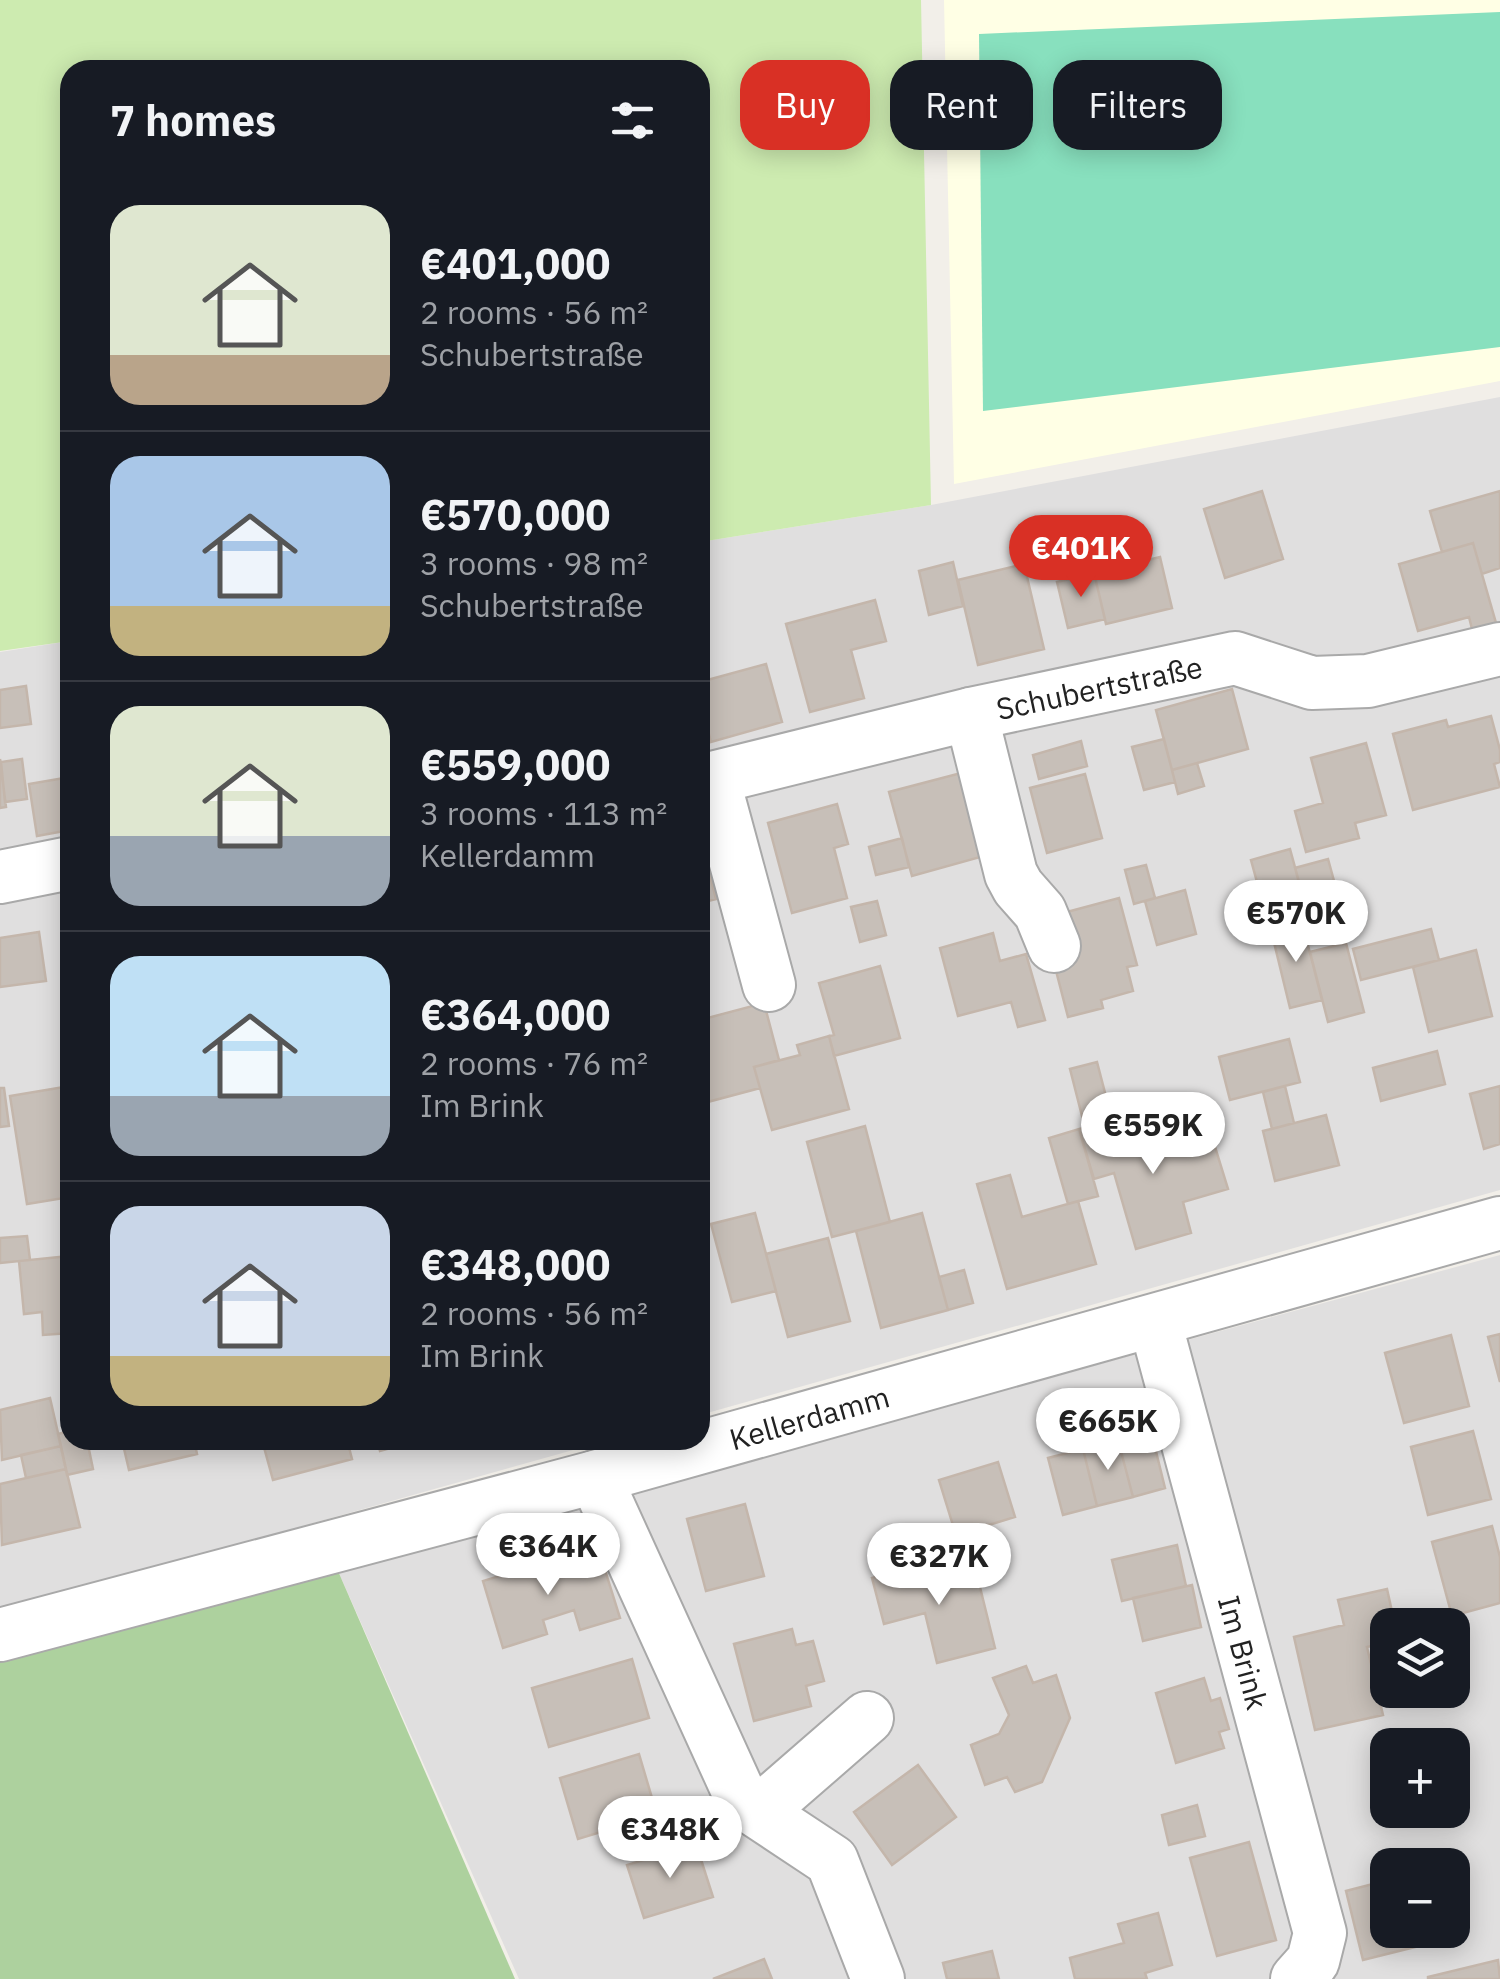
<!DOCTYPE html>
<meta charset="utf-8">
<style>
:root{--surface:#171b24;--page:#20242c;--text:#f1f3f6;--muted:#9ea1a6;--line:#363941;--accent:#d93025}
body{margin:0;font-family:"IBM Plex Sans",sans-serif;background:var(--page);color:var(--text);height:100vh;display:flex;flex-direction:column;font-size:38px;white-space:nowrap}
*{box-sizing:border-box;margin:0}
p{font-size:32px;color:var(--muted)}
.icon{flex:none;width:55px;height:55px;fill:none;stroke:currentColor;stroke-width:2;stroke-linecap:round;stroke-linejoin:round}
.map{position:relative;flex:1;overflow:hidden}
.drawer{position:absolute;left:60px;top:60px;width:650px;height:1390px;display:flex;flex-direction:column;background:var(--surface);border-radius:30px;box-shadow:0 5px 25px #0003}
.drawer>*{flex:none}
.top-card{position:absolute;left:740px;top:60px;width:610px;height:90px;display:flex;gap:20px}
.buttons{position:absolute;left:1370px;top:1608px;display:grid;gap:20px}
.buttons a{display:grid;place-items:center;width:100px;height:100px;border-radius:20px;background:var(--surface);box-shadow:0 5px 25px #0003;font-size:50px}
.price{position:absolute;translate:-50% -85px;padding:0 22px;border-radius:35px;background:#fff;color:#222;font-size:32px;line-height:65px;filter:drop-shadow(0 2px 5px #0008)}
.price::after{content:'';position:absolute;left:50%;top:60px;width:30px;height:22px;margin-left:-15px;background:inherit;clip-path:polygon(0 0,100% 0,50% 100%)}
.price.selected{background:var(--accent);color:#fff}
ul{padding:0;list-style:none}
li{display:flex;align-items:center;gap:30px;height:250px;padding:0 50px}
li+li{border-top:2px solid var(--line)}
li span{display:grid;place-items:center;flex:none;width:280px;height:200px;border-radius:30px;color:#555}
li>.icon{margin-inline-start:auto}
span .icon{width:120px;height:120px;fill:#fffc;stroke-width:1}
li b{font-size:42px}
h2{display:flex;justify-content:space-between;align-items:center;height:120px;padding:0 50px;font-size:42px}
.pill{padding:0 35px;border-radius:30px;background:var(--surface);box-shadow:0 5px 25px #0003;font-size:35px;line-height:90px}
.pill.selected{background:var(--accent);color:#fff}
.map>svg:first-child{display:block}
</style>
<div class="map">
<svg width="1500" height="1979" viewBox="0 0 1500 1979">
<rect width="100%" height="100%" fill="#f2efe9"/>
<path fill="#e0dfdf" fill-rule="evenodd" d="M1500,397v793l-800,225v-873l231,-37z
M70,641v799h539l-609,171v-959z
M1500,1255v724h-981l-181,-408zM1388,1625h64v65h-64zM1388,1745h64v65h-64zM1388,1865h64v65h-64z"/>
<path fill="#ffffe5" d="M944,0h556v381l-546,103z"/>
<path fill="#cdebb0" d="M0,0h921l10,505 -231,37v-472h-630v571l-70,10z"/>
<path fill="#add19e" d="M338,1571l177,408h-515v-323z"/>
<path fill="#88e0be" d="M1500,12v335l-517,64 -4,-377z"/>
<path fill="#c7bfb8" stroke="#c4b6ab" stroke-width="2.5" d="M1262,491l21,68 -58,19 -21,-69z
M1500,491v77l-18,6 -9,-31 -31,9 -12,-41z
M1473,543l25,87 -24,7 -5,-20 -51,14 -19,-67z
M1160,557l12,51 -66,16 -12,-51z
M953,562l10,44 -34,9 -10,-44z
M1024,564l20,85 -66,16 -20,-85z
M1094,573l11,46 -37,9 -11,-46z
M875,600l11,41 -35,9 13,48 -54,14 -24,-88z
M766,664l16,58 -71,20 -11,-41v-19z
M26,686l5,38 -31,4v-38z
M1232,689l16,60 -76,21 -16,-60z
M1491,716l9,34v12l-6,2 6,23 -87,23 -20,-76 53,-14 2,7z
M1164,739l11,43 -31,8 -12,-43z
M1081,741l6,25 -48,13 -6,-24z
M1366,743l20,72 -31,8 4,15 -53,14 -11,-41 28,-8 -12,-45z
M0,759l6,48 -6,1z
M22,759l5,40 -22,3 -4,-40z
M1197,763l7,23 -26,8 -6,-24z
M961,773l23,83 -72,20 -23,-84z
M1085,774l17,64 -55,15 -17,-65z
M70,777v53l-33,6 -8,-52z
M837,804l11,40 -14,4 13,50 -55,15 -24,-90z
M700,838l16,61 -16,4z
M902,838l7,29 -33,8 -7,-28z
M1290,849l12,44 -39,11 -12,-44z
M1328,859l17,62 -33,10 -17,-63z
M1146,865l9,33 -21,6 -9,-34z
M1185,890l11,44 -39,11 -12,-44z
M1119,898l18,67 -10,2 6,24 -32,9 2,8 -35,9 -14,-54 9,-50z
M877,901l9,34 -26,7 -9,-35z
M1302,922l20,78 -32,8 -19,-78z
M1431,929l8,31 -78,20 -8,-31z
M39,932l7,49 -46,6v-49z
M993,933l7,28 26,-7 19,66 -27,7 -7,-25 -53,14 -18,-68z
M1346,943l18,69 -36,10 -18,-70z
M1476,950l16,66 -63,16 -16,-65z
M880,966l20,72 -66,18 -5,-20 5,-1 -15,-52z
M764,1003l15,57 -25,7 6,21 -60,16v-84z
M829,1036l20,73 -77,21 -18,-63 46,-12 -3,-10z
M1289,1039l11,43 -70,18 -11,-43z
M1437,1051l8,33 -64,17 -8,-33z
M1097,1062l13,50 -27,8 -13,-51z
M70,1086v111l-43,7 -17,-108z
M1285,1086l9,37 -22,6 -9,-37z
M1500,1086v58l-16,5 -14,-55z
M0,1088h4l5,38 -9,1z
M1137,1113l12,43 63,-19 16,52 -45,13 8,31 -55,16 -22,-76 -20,6 -15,-50z
M1326,1115l13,50 -64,16 -12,-50z
M865,1126l25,96 -58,15 -25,-95z
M1079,1129l19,67 -30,8 -19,-66z
M1010,1175l12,42 56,-16 18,63 -89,25 -30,-105z
M755,1213l21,78 -44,11 -21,-78z
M922,1213l26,97 -67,18 -25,-97z
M27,1236l3,24 -30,3v-25z
M828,1238l22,83 -62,16 -22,-83z
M70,1256v77l-27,2 -1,-23 -18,2 -5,-53z
M964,1270l9,33 -25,7 -9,-33z
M700,1283l8,35 -8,2z
M1500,1334v48l-12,-45z
M1451,1335l18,71 -65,17 -19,-70z
M50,1398l11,48 -59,14 -2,-50z
M70,1431v9h17l6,29 -26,6 -9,-41z
M1151,1431l14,57 -32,9 -15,-57z
M1473,1431l18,68 -63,16 -17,-68z
M122,1440h72l3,14 -68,16z
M262,1440h85l5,19 -79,21z
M377,1440h42l-39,11z
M1118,1440l15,57 -36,9 -14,-57z
M61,1446l5,23 -40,9 -5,-23z
M1083,1449l14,57 -34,9 -15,-57z
M998,1462l17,55 -59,18 -17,-55z
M66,1469l14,58 -78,18 -2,-61z
M745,1504l19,72 -58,15 -19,-72z
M1492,1526l8,31v46l-48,13 -20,-74z
M1177,1545l9,41 -64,15 -10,-41z
M578,1552l7,24 20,-6 15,48 -40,12 -6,-20 -31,10 4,14 -44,14 -20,-67z
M936,1562l4,18 36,-9 19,77 -58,15 -12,-50 -41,11 -12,-46z
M1192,1585l9,42 -58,14 -10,-43z
M1387,1589l8,36h-7v17l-21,5 16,68 -68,15 -21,-93 50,-12 -6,-25z
M792,1629l4,16 17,-4 11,40 -18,5 5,20 -57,15 -20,-77z
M632,1659l17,59 -100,29 -17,-59z
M1026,1666l7,17 23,-8 14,43 -28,64 -27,10 -8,-15 -22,8 -14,-40 28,-11 10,-19 -16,-37z
M1204,1678l7,23 9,-3 9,31 -10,3 5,16 -48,15 -20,-70z
M639,1754l18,61 -79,24 -18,-61z
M918,1765l38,52 -64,48 -38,-53z
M1197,1805l8,31 -36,9 -7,-30z
M1249,1842l27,98 -59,16 -27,-98z
M696,1844l17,53 -69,21 -17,-53z
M1388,1880v50h27l4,16 -56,14 -17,-69z
M1158,1913l14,52 -27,8 2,6h-72l-5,-21 54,-15 -6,-19z
M992,1951l7,28h-52l-4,-16z
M764,1959l8,20h-59z
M1498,1960l2,19h-72v-2z"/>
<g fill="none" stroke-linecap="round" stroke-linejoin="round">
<defs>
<g id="minor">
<path d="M971,714l40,160 7,13 22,25 14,34"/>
<path d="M713,778l56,207"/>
<path id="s1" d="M700,781l271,-67 264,-56 77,25 56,-2 132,-32"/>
<path d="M0,877l70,-14"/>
<path id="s2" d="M1155,1322l165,611 -7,28 -16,18"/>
<path d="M595,1477l148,325 89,59 46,118"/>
<path id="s3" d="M0,1635l595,-158 905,-254"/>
<path d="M759,1812l108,-94"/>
</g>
</defs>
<use href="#minor" stroke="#a9a9a9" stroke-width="56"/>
<use href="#minor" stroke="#fff" stroke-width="52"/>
</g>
<g text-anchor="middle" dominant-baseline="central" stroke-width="8" stroke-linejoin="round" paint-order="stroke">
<g font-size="30" fill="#222" stroke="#fff">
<text stroke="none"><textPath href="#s1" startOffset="410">Schubertstraße</textPath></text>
<text stroke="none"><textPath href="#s3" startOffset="838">Kellerdamm</textPath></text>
<text stroke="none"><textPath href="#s2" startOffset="342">Im Brink</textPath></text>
</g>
</g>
</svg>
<div class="buttons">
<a><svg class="icon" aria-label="layers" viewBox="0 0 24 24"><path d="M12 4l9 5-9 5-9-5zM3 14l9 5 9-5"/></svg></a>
<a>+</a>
<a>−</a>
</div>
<b class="price selected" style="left:1081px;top:600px">€401K</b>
<b class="price" style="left:1296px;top:965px">€570K</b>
<b class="price" style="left:1153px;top:1177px">€559K</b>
<b class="price" style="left:1108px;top:1473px">€665K</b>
<b class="price" style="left:548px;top:1598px">€364K</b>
<b class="price" style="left:939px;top:1608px">€327K</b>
<b class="price" style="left:670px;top:1881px">€348K</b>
<div class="top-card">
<a class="pill selected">Buy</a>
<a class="pill">Rent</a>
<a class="pill">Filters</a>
</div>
<section class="drawer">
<h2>7 homes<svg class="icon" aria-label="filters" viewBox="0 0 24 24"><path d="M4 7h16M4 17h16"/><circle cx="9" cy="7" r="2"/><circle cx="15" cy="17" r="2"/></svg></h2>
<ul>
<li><span style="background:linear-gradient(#dfe7d0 75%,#b9a48a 0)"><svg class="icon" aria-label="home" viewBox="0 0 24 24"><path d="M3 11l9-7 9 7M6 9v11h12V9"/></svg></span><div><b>€401,000</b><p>2 rooms · 56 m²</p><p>Schubertstraße</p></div></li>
<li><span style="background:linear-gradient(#a9c7e8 75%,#c2b280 0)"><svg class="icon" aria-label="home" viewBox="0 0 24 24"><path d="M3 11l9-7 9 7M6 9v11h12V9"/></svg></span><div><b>€570,000</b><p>3 rooms · 98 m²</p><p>Schubertstraße</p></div></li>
<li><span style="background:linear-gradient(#dfe7d0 65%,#9aa5b1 0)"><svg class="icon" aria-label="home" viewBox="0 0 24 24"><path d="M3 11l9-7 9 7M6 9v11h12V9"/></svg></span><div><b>€559,000</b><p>3 rooms · 113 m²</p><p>Kellerdamm</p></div></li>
<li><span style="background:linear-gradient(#bfe0f5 70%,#9aa5b1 0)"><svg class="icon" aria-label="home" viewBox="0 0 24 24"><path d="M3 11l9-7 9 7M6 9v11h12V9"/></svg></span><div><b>€364,000</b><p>2 rooms · 76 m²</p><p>Im Brink</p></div></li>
<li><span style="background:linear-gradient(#c9d6e8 75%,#c2b280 0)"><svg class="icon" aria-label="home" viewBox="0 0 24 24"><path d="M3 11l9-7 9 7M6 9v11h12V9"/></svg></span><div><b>€348,000</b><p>2 rooms · 56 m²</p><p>Im Brink</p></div></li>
</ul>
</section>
</div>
